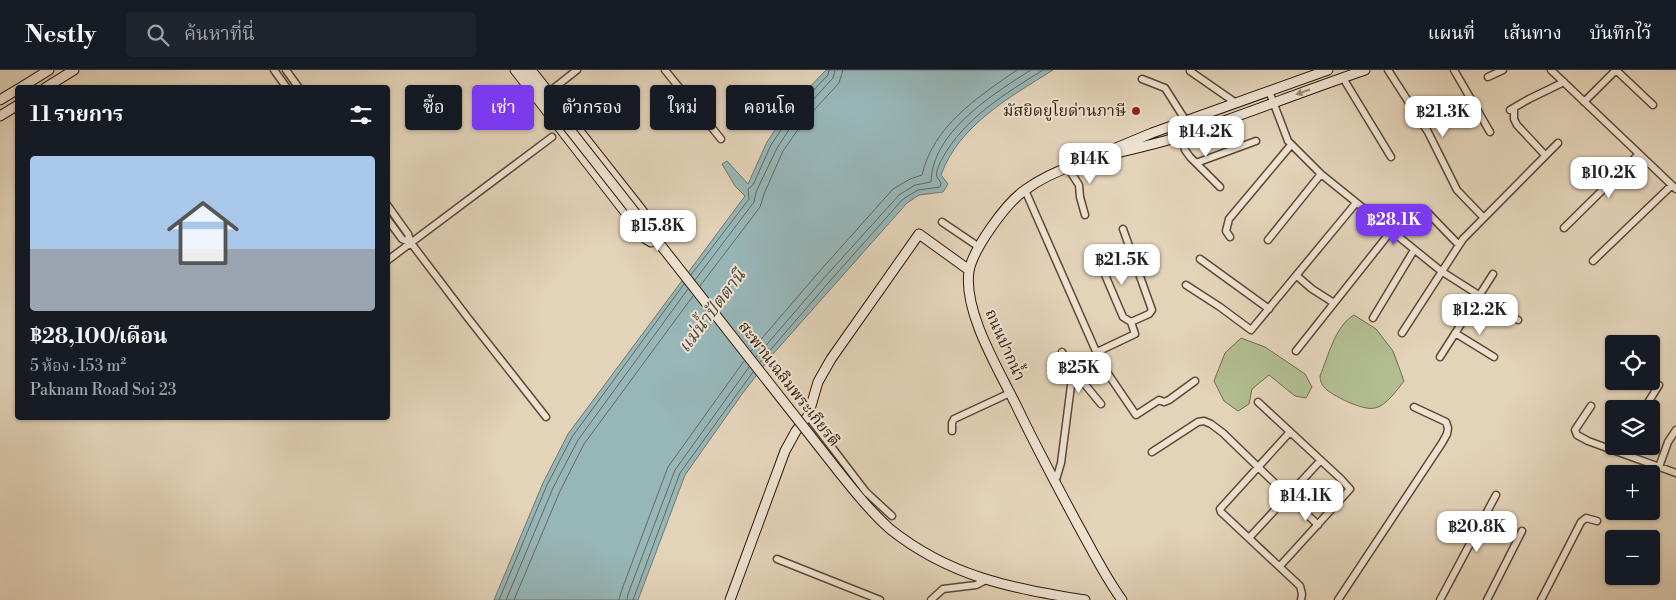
<!DOCTYPE html>
<html lang="th">
<meta charset="utf-8">
<style>
:root{--surface:#171b24;--page:#20242c;--text:#f1f3f6;--muted:#9ea1a6;--line:#363941;--accent:#7c3aed}
body{margin:0;font-family:"Libre Bodoni","Noto Serif Thai",serif;background:var(--page);color:var(--text);height:100vh;display:flex;flex-direction:column;font-size:19px;white-space:nowrap}
*{box-sizing:border-box;margin:0}
p{font-size:16px;color:var(--muted)}
.icon{flex:none;width:28px;height:28px;fill:none;stroke:currentColor;stroke-width:2;stroke-linecap:round;stroke-linejoin:round}
.map{position:relative;flex:1;overflow:hidden}
.sheet{position:absolute;left:15px;top:15px;width:375px;height:335px;display:flex;flex-direction:column;background:var(--surface);border-radius:5px;box-shadow:0 1px 4px #0004}
.sheet>*{flex:none}
.guide{position:absolute;left:405px;top:15px;width:475px;height:45px;display:flex;gap:10px}
.tools{position:absolute;left:1605px;top:265px;display:grid;gap:10px}
.tools a{display:grid;place-items:center;width:55px;height:55px;border-radius:5px;background:var(--surface);box-shadow:0 1px 4px #0004;font-size:25px}
.price{position:absolute;translate:-50% -42px;padding:0 11px;border-radius:10px;background:#fff;color:#222;font-size:16px;line-height:32px;filter:drop-shadow(0 1px 2px #0008)}
.price::after{content:'';position:absolute;left:50%;top:30px;width:15px;height:11px;margin-left:-8px;background:inherit;clip-path:polygon(0 0,100% 0,50% 100%)}
.price.active{background:var(--accent);color:#fff}
ul{padding:0;list-style:none}
li{display:grid;align-content:center;gap:10px;height:265px;padding:0 15px}
li span{display:grid;place-items:center;height:155px;border-radius:5px;color:#555}
li>.icon{margin-inline-start:auto}
span .icon{width:90px;height:90px;fill:#fffc;stroke-width:1}
li b{font-size:21px}
h2{display:flex;justify-content:space-between;align-items:center;height:60px;padding:0 15px;font-size:21px}
.chip{padding:0 18px;border-radius:5px;background:var(--surface);box-shadow:0 1px 4px #0004;font-size:18px;line-height:45px}
.chip.active{background:var(--accent);color:#fff}
header{display:flex;align-items:center;gap:30px;box-sizing:border-box;height:70px;padding:0 25px;background:var(--surface);border-bottom:1px solid var(--line)}
header strong{font-size:24px}
nav{display:flex;gap:28px;margin-inline-start:auto;font-size:18px}
.search{width:350px;height:45px;background:var(--page);display:flex;align-items:center;gap:12px;box-sizing:border-box;padding:0 18px;border-radius:5px;color:var(--muted);font-size:19px}
.map>svg:first-child{display:block}
</style>
<header>
<strong>Nestly</strong>
<div class="search"><svg class="icon" aria-label="search" viewBox="0 0 24 24"><circle cx="10" cy="10" r="6"/><path d="M15 15l6 6"/></svg>ค้นหาที่นี่</div>
<nav><a>แผนที่</a><a>เส้นทาง</a><a>บันทึกไว้</a></nav>
</header>
<div class="map">
<svg width="1676" height="530" viewBox="0 0 1676 530">
<rect width="100%" height="100%" fill="#e3d3b9"/>
<filter id="stains"><feTurbulence type="fractalNoise" baseFrequency=".004" numOctaves="4"/><feColorMatrix values="0 0 0 0 .2 0 0 0 0 .09 0 0 0 0 .02 0 0 0 .5 -.17"/></filter>
<radialGradient id="worn" r=".72"><stop offset=".6" stop-color="#630" stop-opacity="0"/><stop offset="1" stop-color="#630" stop-opacity=".3"/></radialGradient>
<path fill="#b2bd91" stroke="#726b4a" d="M1354,245l22,14 17,22 11,30c-7,9 -18,25 -29,27 -12,3 -39,-11 -48,-18 -5,-4 -7,-9 -7,-14 8,-19 15,-50 34,-61z
M1241,268l24,9 40,27 7,13 -6,11 -11,-2 -26,-21 -17,14 -3,15 -11,7 -14,-10 -10,-20 11,-28z"/>
<path fill="#97b6b7" stroke="#6e776f" d="M826,0h227c-43,27 -94,55 -112,105l7,9 -5,8 -24,3 -12,8 -134,151 -31,40 -57,81 -47,125h-144l49,-117 25,-49 177,-238 -10,-10 -13,-22 5,-3 21,23 19,-42 22,-33z"/>
<g fill="none" stroke-linecap="round" stroke-linejoin="round">
<path stroke="#64685e" stroke-width="1" d="M691,205l58,-76 -1,-10 5,-4 18,-40 22,-33 35,-37 1,-5
M695,210l59,-78 2,-10 21,-44 21,-32 35,-38 2,-8
M700,216l60,-79 4,-13 19,-43 21,-30 35,-38 4,-13
M751,281l67,-78 75,-84 17,-10 12,-4c11,-49 56,-78 95,-105
M756,287l68,-79 75,-83 16,-10 16,-3c1,-50 62,-88 100,-112
M760,292l69,-80 74,-83 15,-9 22,-3 1,-4c-1,-2 -3,-4 -4,-6 -2,-5 3,-14 5,-18 22,-41 63,-65 101,-89
M499,530l48,-115 25,-48 112,-153
M506,530l47,-112 25,-48 110,-151
M514,530l46,-109 24,-47 109,-148
M619,530l2,-8 47,-125 76,-106
M627,530l1,-6 47,-124 74,-103
M633,530l47,-127 73,-101"/>
<defs>
<path id="street" d="M274,0l13,18
M286,0l13,18
M665,0l56,69
M1388,0l40,62 29,58 26,27
M1454,0l36,62
M1551,0l125,119
M1616,0l37,35
M1190,1l46,32
M1488,7l15,-7
M1343,8l48,79
M1142,9l23,9 21,33
M1269,21l19,50 33,33 120,97 77,49
M549,22l28,-22
M1584,32l32,-32
M1514,38v11l3,6 28,30
M1510,40l19,-11 35,-17
M1181,66l4,14 5,7 30,30
M1196,93l60,-22
M1068,98l11,17 1,12 5,18
M1025,120l77,175 34,50 23,-15 5,2 5,-2 26,-19
M388,136l20,28 3,9 57,75 78,99
M1428,143l30,31
M388,150l14,19 9,4
M942,152l37,25
M1564,158l75,-74
M1230,167l-4,-6 3,-12 62,-74
M1268,170l53,-66
M1200,189l69,50
M388,190l164,-123
M1593,191l79,-76
M1100,193l23,54 8,5
M1297,206l15,13 22,14
M1186,215l34,22 31,23 105,-127
M1373,248l41,-68
M1402,263l61,-94 95,-96
M1455,263l39,24
M1296,281l96,-121
M1097,282l38,-18 -4,-12 18,-8 3,-4 -29,-81
M1440,287l53,-83
M1073,300l28,34
M1258,332l83,77 9,10 -70,77
M1591,336l-16,24 2,5 11,6 88,32
M1644,339l15,-24
M808,346l58,76 26,24
M952,361v-8l2,-4 56,-26
M1289,363l-69,76 1,3 79,74 2,8 -1,6
M1152,382l46,-30 6,-1 7,3 12,9 95,92
M1659,397l9,-25 8,-12
M1055,413l6,-20 12,-93 -11,-18
M1249,468l71,-77
M777,489l103,41
M931,530l12,-11 33,-4 10,-5
M1338,530l104,-157 5,-9 1,-6 -2,-6 -32,-15
M1440,530l56,-105
M1487,530l35,-69
M1541,530l40,-78 5,-4 11,3"/>
<path id="secondary" d="M515,0l131,169 5,3 7,-5 -4,-11 -123,-156
M522,0l45,56
M20,18l29,-18
M45,18l29,-18
M0,30l18,-11
M0,46l18,-11
M1111,80l41,-17 176,-63
M839,402c16,20 32,40 51,57 60,48 121,59 195,71
M730,530l55,-149 11,-20 12,-15 10,-34 13,-23 88,-125 50,36
M1122,530c-17,-23 -30,-50 -44,-75 -21,-39 -42,-78 -61,-118 -18,-37 -54,-95 -48,-136 4,-22 37,-68 56,-81 45,-33 105,-37 156,-54 62,-21 123,-45 184,-66"/>
</defs>
<use href="#street" stroke="#5e4831" stroke-width="9"/>
<use href="#secondary" stroke="#311904" stroke-width="11"/>
<use href="#street" stroke="#ede2d2" stroke-width="6"/>
<use href="#secondary" stroke="#ede2d2" stroke-width="9"/>
<defs>
<path id="secondary-bridge" d="M567,56l272,346"/>
</defs>
<use href="#secondary-bridge" stroke="#311904" stroke-width="11" stroke-linecap="butt"/>
<use href="#secondary-bridge" stroke="#ede2d2" stroke-width="9"/>
</g>
<defs><path id="oneway-solid" d="M-6-.8H1V-3.2L6.5 0L1 3.2V.8H-6Z" transform="scale(1.25)"/></defs>
<use fill="#988875" href="#oneway-solid" transform="translate(1303 22) rotate(161)"/>
<circle fill="#8f2418" stroke="#ede2d2" stroke-width="2" cx="1136" cy="41" r="5"/>
<g text-anchor="middle" dominant-baseline="central" stroke-width="4" stroke-linejoin="round" paint-order="stroke">
<g font-size="16" fill="#311904" stroke="#ede2d2" text-anchor="end">
<text x="1126" y="41">มัสยิดยูโยด่านภาษี</text>
</g>
<g font-size="16" fill="#311904" stroke="#ede2d2">
<text transform="translate(1005 275) rotate(66)">ถนนปากน้ำ</text>
<text transform="translate(789 314) rotate(52)">สะพานเฉลิมพระเกียรติ</text>
</g>
<g font-size="18" font-style="italic" fill="#50483a" stroke="#ede2d2">
<text transform="translate(712 241) rotate(-53)">แม่น้ำปัตตานี</text>
</g>
</g>
<rect width="100%" height="100%" filter="url(#stains)"/>
<rect width="100%" height="100%" fill="url(#worn)"/>
</svg>
<div class="tools">
<a><svg class="icon" aria-label="locate" viewBox="0 0 24 24"><circle cx="12" cy="12" r="6"/><path d="M12 2v4M12 18v4M2 12h4M18 12h4"/></svg></a>
<a><svg class="icon" aria-label="layers" viewBox="0 0 24 24"><path d="M12 4l9 5-9 5-9-5zM3 14l9 5 9-5"/></svg></a>
<a>+</a>
<a>−</a>
</div>
<b class="price" style="left:1443px;top:68px">฿21.3K</b>
<b class="price" style="left:1206px;top:88px">฿14.2K</b>
<b class="price" style="left:1090px;top:115px">฿14K</b>
<b class="price" style="left:1609px;top:129px">฿10.2K</b>
<b class="price active" style="left:1394px;top:176px">฿28.1K</b>
<b class="price" style="left:658px;top:182px">฿15.8K</b>
<b class="price" style="left:1122px;top:216px">฿21.5K</b>
<b class="price" style="left:1480px;top:266px">฿12.2K</b>
<b class="price" style="left:1079px;top:324px">฿25K</b>
<b class="price" style="left:1306px;top:452px">฿14.1K</b>
<b class="price" style="left:1477px;top:483px">฿20.8K</b>
<div class="guide">
<a class="chip">ซื้อ</a>
<a class="chip active">เช่า</a>
<a class="chip">ตัวกรอง</a>
<a class="chip">ใหม่</a>
<a class="chip">คอนโด</a>
</div>
<section class="sheet">
<h2>11 รายการ<svg class="icon" aria-label="filters" viewBox="0 0 24 24"><path d="M4 7h16M4 17h16"/><circle cx="9" cy="7" r="2"/><circle cx="15" cy="17" r="2"/></svg></h2>
<ul>
<li><span style="background:linear-gradient(#a9c7e8 60%,#9aa5b1 0)"><svg class="icon" aria-label="home" viewBox="0 0 24 24"><path d="M3 11l9-7 9 7M6 9v11h12V9"/></svg></span><div><b>฿28,100/เดือน</b><p>5 ห้อง · 153 m²</p><p>Paknam Road Soi 23</p></div></li>
</ul>
</section>
</div>
